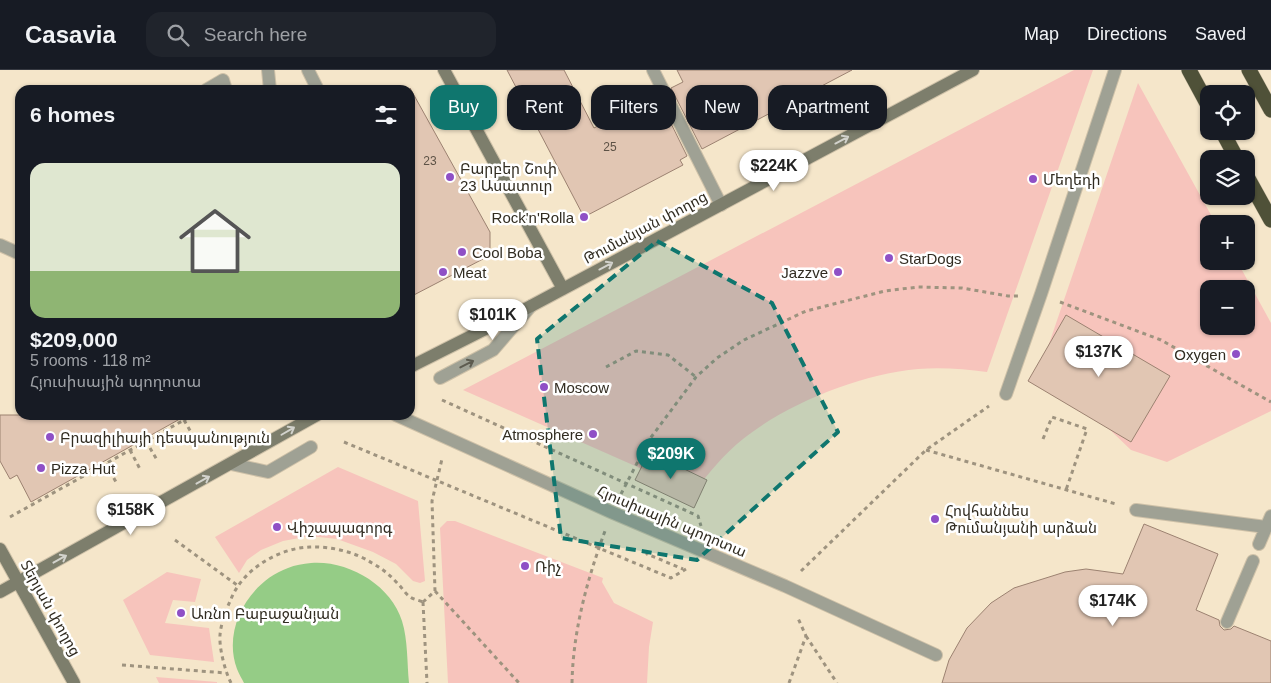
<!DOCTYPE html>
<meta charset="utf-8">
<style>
:root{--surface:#171b24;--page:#20242c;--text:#f1f3f6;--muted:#9ea1a6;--line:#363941;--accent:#0f766e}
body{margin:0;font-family:Helvetica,"Noto Sans Armenian",sans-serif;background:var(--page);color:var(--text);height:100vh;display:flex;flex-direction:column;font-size:19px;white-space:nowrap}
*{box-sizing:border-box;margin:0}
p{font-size:16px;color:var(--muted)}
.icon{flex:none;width:28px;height:28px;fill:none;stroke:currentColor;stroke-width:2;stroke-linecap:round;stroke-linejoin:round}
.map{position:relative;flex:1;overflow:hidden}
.sheet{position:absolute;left:15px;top:15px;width:400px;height:335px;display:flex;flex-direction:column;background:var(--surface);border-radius:15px;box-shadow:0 1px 4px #0004}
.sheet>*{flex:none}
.hud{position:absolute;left:430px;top:15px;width:475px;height:45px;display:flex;gap:10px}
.controls{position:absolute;left:1200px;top:15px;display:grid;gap:10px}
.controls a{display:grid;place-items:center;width:55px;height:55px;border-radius:10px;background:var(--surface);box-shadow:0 1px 4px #0004;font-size:25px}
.price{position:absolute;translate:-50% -42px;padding:0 11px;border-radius:18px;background:#fff;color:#222;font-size:16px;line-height:32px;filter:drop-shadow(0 1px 2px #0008)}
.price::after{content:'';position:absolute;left:50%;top:30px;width:15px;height:11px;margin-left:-8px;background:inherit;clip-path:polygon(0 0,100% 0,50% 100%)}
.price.on{background:var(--accent);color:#fff}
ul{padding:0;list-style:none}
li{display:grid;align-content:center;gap:10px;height:265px;padding:0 15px}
li span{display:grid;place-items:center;height:155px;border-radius:15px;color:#555}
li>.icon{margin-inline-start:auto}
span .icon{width:90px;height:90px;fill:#fffc;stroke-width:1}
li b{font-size:21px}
h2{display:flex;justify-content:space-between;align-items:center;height:60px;padding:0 15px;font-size:21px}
.pill{padding:0 18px;border-radius:15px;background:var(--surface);box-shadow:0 1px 4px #0004;font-size:18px;line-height:45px}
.pill.on{background:var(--accent);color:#fff}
header{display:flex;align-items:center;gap:30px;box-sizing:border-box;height:70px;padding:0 25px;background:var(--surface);border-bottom:1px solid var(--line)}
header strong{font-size:24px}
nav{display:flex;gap:28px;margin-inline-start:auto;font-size:18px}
.search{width:350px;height:45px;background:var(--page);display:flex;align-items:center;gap:12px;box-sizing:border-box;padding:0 18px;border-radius:15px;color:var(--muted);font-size:19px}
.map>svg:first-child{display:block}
</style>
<header>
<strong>Casavia</strong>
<div class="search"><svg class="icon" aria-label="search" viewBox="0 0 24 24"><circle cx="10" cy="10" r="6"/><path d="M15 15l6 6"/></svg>Search here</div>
<nav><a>Map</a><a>Directions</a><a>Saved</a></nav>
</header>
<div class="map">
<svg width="1271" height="613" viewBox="0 0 1271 613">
<rect width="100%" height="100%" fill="#f5e6ca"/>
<path fill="#f7c4bc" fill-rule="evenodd" d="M1074,0h19l-106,302c-23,-3 -46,-5 -69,-3 -57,5 -130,34 -175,70 -19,15 -34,34 -49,53l-231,-102z
M1138,13l78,141h-7v37h28l34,62v88l-104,51 -36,-12 -25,-24 -70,-44zM1209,219h37v37h-37z
M338,397l80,34 7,80 -5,2 -7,-2 -17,-17 -23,-12 -36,-13 -27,-3 -27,5 -22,9 -14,10 -8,13 -24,-36z
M447,451h8l148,57 -1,4 12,21 39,19 -4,25 -2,36h-199l-8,-155z
M167,502l34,7 -6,23 -22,-2 -8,23 44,5 5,34 -64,-7 -27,-55z
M156,607l61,5v1h-58z"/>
<path fill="#95cc86" d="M311,493c37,-3 80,22 91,58 6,19 5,42 7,62h-165c-2,-4 -5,-9 -7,-14 -15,-40 12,-87 51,-101 7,-3 15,-4 23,-5z"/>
<path fill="#e1c6b3" stroke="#9c8271" d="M507,0h57l30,58 63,-33 30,61 -7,4 3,5 -99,52z
M677,0h175l-150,79 -31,-61 12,-6z
M410,18l80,144v16l-7,11 -73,38z
M1066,245l104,61 -39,66 -103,-61z
M0,345h187l-156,87 -14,-27 -7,4 -10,-18z
M649,382l58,28 -13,28 -59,-28z
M1144,454l74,30 -22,56 23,10 1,6 4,4 7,-1 3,-3 37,15v42h-329l7,-23 18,-32 24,-25 23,-15 51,-16 21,-3 37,5z"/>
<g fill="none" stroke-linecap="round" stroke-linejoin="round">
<defs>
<path id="lane" d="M268,0l2,20
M308,0l10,20
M206,20l17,-10 3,10
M440,308l53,-28 38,-44
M231,394l37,8 43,-25
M1136,440l130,17
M1259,474l12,-28
M1227,552l26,-61"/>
<path id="street" d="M653,0l68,135
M0,175l20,9
M1006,324l35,-100 74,-224
M396,345l215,97 174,74 151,69"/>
<path id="secondary" d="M444,0l119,219
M410,297l121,-61 442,-236
M0,479l74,134
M0,522l317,-177"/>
<path id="highway" d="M1189,0l20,37
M1249,0l22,40
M1222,61l15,28
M1246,105l25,45"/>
</defs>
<use href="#lane" stroke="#cec1a8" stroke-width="14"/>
<use href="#street" stroke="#cec1a8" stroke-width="14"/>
<use href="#secondary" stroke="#cec1a8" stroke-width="14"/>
<use href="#highway" stroke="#cec1a8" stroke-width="16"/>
<path stroke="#9e937f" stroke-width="3" stroke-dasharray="4 4" stroke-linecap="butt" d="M1060,232l101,38 110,62
M606,297l30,-16 32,4 28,22
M442,330l256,116 3,10
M184,350l11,19
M1043,369l9,-22 35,12 -21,61
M146,371l11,19
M344,372l327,136 15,-9
M130,380l10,19
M926,380l190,54
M106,394l10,18
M621,424l28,-54 47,-63 21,-19 27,-18 62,-29 79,-20 33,-4 44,1 46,8h10
M10,447l183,-102
M175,470l62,45
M648,481l-1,3 36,15
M801,501l125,-121 63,-44
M435,521l84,92
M423,532l12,-11 -3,-90 10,-42
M423,532l4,81
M806,566l31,47
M122,595l104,8
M231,613c-6,-12 -12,-35 -11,-48 1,-12 6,-25 11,-36 12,-30 48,-51 79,-52 21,-1 45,5 62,16 11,6 19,13 27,22 3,3 6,8 10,11 3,3 9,4 14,6
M572,613c1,-52 15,-103 33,-152
M789,613l17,-47 -9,-20"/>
<use href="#lane" stroke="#9fa194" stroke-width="12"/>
<use href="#street" stroke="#9fa194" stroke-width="12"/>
<use href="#secondary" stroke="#7d7e6c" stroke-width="12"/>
<use href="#highway" stroke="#4f5138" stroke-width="15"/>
</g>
<defs><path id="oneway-shaft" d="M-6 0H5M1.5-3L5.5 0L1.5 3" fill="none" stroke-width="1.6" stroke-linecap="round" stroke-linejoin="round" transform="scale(1.25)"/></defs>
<g stroke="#d2d2cc">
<use href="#oneway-shaft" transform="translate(842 70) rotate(-28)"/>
<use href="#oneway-shaft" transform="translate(606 196) rotate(-28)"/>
<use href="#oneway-shaft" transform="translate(288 361) rotate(-30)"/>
<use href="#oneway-shaft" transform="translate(203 410) rotate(-29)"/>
<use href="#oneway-shaft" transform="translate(60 489) rotate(-29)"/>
</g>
<use stroke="#5d5b4f" href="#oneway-shaft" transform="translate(467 294) rotate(-27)"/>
<path fill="#0f766e" fill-opacity="0.2" stroke="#0f766e" stroke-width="4" stroke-dasharray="10 6" stroke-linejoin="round" d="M657,171l115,62 66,129 -141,128 -136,-22 -24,-199z"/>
<g fill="#8f50c6" stroke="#fff" stroke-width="2">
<circle cx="450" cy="107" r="5"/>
<circle cx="1033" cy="109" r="5"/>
<circle cx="584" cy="147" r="5"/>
<circle cx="462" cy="182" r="5"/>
<circle cx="889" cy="188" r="5"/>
<circle cx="443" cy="202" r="5"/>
<circle cx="838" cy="202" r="5"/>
<circle cx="1236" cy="284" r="5"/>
<circle cx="544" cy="317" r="5"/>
<circle cx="593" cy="364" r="5"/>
<circle cx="50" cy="367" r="5"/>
<circle cx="41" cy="398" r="5"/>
<circle cx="935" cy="449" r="5"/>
<circle cx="277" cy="457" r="5"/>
<circle cx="525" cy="496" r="5"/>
<circle cx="181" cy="543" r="5"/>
</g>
<g text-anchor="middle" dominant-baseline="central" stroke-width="5" stroke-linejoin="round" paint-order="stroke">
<g font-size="12" fill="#5d5246">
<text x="610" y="77">25</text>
<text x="430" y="91">23</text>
</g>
<g font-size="15" fill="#312c21" stroke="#fff" text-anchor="start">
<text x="460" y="98">Բարբեր Շոփ<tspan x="460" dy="17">23 Ասատուր</tspan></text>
<text x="1043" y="109">Մեղեդի</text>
<text x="574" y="147" text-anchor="end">Rock'n'Rolla</text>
<text x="472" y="182">Cool Boba</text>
<text x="899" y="188">StarDogs</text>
<text x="453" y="202">Meat</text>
<text x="828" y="202" text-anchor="end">Jazzve</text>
<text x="1226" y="284" text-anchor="end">Oxygen</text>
<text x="554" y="317">Moscow</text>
<text x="583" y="364" text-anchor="end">Atmosphere</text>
<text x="60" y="367">Բրազիլիայի դեսպանություն</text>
<text x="51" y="398">Pizza Hut</text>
<text x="945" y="440">Հովհաննես<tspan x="945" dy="17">Թումանյանի արձան</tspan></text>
<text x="287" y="457">Վիշապագորգ</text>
<text x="535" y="496">Ռիչ</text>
<text x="191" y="543">Առնո Բաբաջանյան</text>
</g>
<g font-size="15" fill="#312c21" stroke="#fff">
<text transform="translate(645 157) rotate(-28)">Թումանյան փողոց</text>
<text transform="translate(672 451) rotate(23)">Հյուսիսային պողոտա</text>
<text transform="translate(51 538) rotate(61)">Տերյան փողոց</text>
</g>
</g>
</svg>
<div class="controls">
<a><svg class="icon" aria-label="locate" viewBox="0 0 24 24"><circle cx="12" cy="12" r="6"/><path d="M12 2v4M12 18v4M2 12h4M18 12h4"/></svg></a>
<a><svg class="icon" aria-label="layers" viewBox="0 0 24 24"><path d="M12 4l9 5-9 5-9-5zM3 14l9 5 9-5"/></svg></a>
<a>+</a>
<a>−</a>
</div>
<b class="price" style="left:774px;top:122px">$224K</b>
<b class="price" style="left:493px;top:271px">$101K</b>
<b class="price" style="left:1099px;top:308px">$137K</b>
<b class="price on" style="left:671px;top:410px">$209K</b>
<b class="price" style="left:131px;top:466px">$158K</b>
<b class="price" style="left:1113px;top:557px">$174K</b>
<div class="hud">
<a class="pill on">Buy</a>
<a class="pill">Rent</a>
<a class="pill">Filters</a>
<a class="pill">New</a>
<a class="pill">Apartment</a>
</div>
<section class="sheet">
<h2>6 homes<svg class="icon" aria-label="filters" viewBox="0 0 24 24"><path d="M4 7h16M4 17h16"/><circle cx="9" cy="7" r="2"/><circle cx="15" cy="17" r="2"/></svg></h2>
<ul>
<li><span style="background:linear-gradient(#dfe7d0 70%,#8fb573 0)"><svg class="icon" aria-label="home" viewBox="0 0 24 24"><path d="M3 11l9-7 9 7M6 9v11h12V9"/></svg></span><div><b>$209,000</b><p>5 rooms · 118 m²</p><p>Հյուսիսային պողոտա</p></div></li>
</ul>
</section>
</div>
